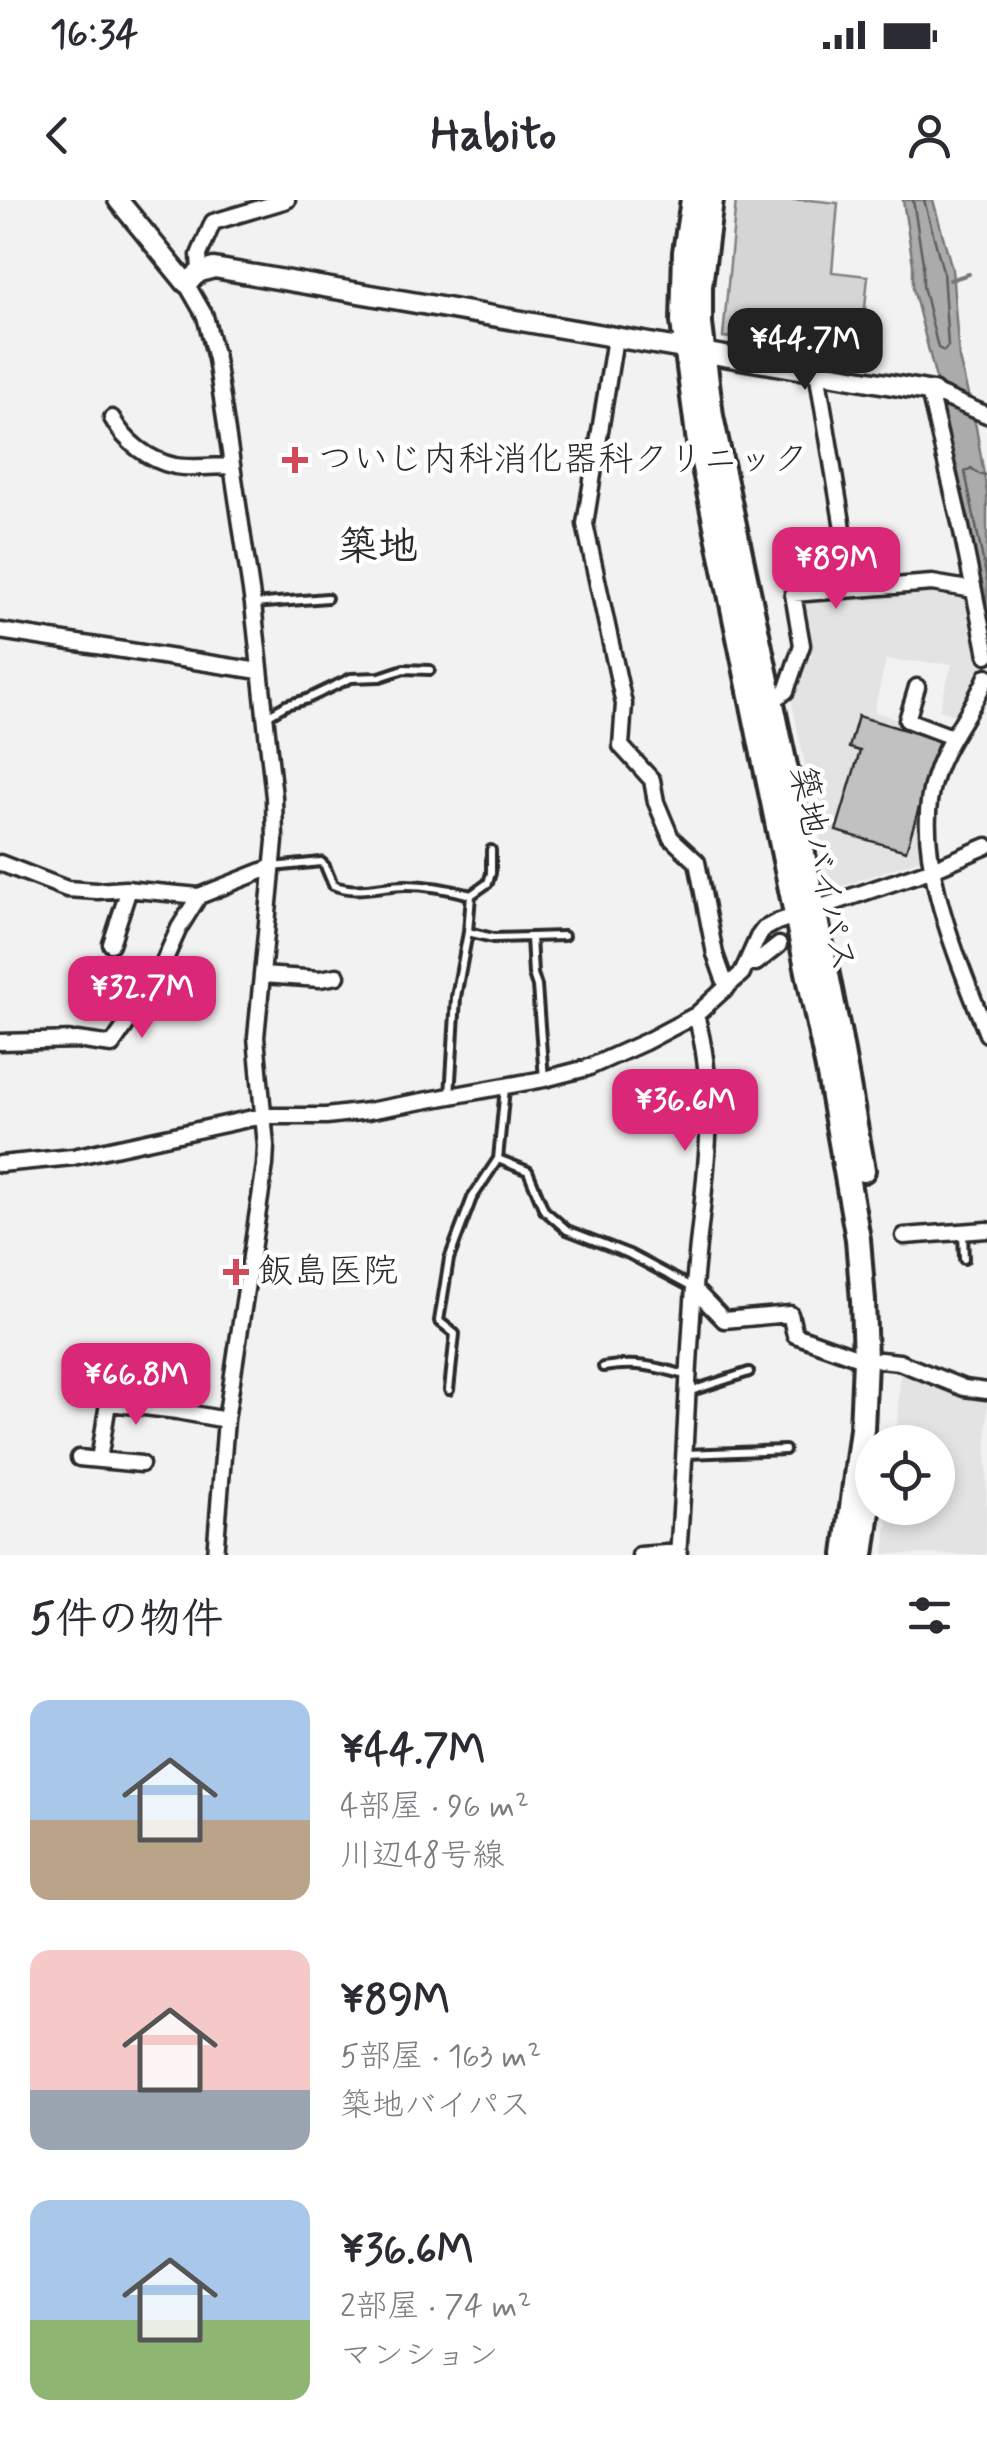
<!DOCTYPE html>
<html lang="ja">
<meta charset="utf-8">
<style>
:root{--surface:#fff;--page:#f2f2f3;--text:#2b2b33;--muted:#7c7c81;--accent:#db2777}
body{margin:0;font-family:Mynerve,"Klee One",sans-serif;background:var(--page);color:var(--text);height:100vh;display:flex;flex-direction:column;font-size:38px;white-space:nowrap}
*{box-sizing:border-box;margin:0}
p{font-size:32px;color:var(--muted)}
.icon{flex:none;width:55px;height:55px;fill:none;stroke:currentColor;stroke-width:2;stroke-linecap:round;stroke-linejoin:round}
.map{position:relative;height:1355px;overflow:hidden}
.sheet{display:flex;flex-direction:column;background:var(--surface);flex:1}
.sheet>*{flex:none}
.tools{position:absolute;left:855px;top:1225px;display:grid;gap:20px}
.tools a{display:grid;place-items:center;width:100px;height:100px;border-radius:50%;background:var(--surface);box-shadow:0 5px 15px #0003;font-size:50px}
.price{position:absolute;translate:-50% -85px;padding:0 22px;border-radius:20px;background:var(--accent);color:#fff;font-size:32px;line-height:65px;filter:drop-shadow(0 2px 5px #0008)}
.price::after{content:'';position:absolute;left:50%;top:60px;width:30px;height:22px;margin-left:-15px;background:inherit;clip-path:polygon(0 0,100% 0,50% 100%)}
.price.current{background:#222;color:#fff}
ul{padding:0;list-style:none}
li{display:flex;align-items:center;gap:30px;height:250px;padding:0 30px}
li span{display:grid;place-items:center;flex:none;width:280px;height:200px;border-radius:20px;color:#555}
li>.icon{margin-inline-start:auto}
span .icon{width:120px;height:120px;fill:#fffc;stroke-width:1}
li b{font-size:42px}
h2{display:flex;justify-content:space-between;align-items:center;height:120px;padding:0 30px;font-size:42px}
.status{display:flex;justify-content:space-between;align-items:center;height:70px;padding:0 50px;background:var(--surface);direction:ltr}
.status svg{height:28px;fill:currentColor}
header{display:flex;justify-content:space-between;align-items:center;height:130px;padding:0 30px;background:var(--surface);font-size:45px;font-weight:700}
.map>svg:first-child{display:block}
</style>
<div class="status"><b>16:34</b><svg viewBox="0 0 49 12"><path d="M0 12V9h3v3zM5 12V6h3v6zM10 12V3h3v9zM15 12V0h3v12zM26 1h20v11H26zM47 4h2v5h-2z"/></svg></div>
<header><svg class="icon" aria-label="back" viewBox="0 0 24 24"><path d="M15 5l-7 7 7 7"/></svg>Habito<svg class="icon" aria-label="person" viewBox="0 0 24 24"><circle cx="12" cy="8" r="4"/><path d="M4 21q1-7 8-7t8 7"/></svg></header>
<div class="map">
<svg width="987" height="1355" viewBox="0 0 987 1355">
<rect width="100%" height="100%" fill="#f2f2f2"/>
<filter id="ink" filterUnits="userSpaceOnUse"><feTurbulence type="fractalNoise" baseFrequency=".01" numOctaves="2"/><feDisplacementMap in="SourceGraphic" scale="20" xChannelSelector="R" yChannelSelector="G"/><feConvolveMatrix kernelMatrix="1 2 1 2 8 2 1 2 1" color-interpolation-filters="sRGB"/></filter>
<g filter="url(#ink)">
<path fill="#e3e3e3" d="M932,388l39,6 13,67v10l-24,46 -21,-7 13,-46 -66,-4 -12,51 72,27 -22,120 -93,32 -41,-197 12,-36h10l-10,-57z
M900,1174l61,22 26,4 -1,155 -102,-1 5,-46h49v-66h-42z"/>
<path fill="#d5d5d5" stroke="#808080" stroke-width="2.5" d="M736,0h74l28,3 -6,69 36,4 -7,74 -138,-13z"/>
<path fill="#ababab" stroke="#787878" stroke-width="2.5" d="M903,0h30l19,69 7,89 17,69 11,66v144l-52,-262 -22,-87v-24z"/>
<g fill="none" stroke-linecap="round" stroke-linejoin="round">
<path stroke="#5e5e5e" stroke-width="2.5" d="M913,0l10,63v23l15,62 6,3 4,-5 -5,-75 -19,-71
M987,275l-8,-1 -8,-6 -6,4 22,108"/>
<path stroke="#787878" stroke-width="4" d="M950,80l19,-6"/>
</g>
<path fill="#c1c1c1" stroke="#2b2b2b" stroke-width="2.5" d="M858,516l81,24 -33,111 -70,-20 24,-80 -11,-3z"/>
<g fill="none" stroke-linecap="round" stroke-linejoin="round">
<defs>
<path id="service" d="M253,404l74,-6
M267,516l19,-11 21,-6 44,-21 29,-1 24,-8 26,1
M273,667l48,-5 4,4 8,19c21,10 50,0 73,0 22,0 43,4 65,10
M468,732l25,6 71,-2
M531,737l2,37 4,12 7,93
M450,896l6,-99 12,-65 3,-37 17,-12 3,-10v-23
M498,959l30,12 16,39 23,20 62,24 64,34
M963,1034l1,25
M603,1167c33,-5 51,-1 82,8
M449,1190l6,-56 -16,-13 10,-62 23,-61 26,-39 7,-71
M688,1192l61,-20
M686,1254l99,-4"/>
<path id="minor" d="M200,72l-1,-17 14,-33 74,-22
M186,83l19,33 11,43 37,245 21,193 1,44 -19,196 10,109 -1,19 -39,255 -11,135
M615,138l-30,186 39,180 -3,42 31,34 4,22 15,36 26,24 18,92 12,34
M817,171l36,218
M929,191l32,136 26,128
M933,192l54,23
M112,218c13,24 36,42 63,48 16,3 41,0 57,0
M0,431l259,40
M987,476c-15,36 -42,65 -53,103 -24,74 26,185 53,255
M917,487l-10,33 45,17
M772,502l14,-11 16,-46 -9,-51 139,-11 42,7
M0,663l67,26 30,2 28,-2 74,7 73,-29
M111,744l18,-55
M747,763h9l23,-18
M262,775l58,4 17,-3
M0,842l77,-2 35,5 42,-61 25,-56 20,-32
M0,964l73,-7 189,-41h64l42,-5 176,-32 43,-11 58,-26 51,-27 46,-42 16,-36 6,-8 13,-7 156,-53 54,-23
M904,1036l83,-6
M694,1089l30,31 66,-6 5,21 70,25
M880,1160l19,2 65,26 23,3
M81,1164l48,5 -1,36 49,6 49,9
M79,1258l62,6
M99,1260l9,-57 20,2
M640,1355l39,-3
M678,1355c7,-89 9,-178 16,-267 7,-94 28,-180 2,-273"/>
<path id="tertiary" d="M118,0l68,83 14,-11 14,-4 719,124"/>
<path id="trunk" d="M693,0l-8,52 -2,70 16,121 129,626 30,170 5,62 2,59 -3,69 -16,126
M711,0l-11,86v38l11,92 81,383 47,236 24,135
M862,1355l9,-66"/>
</defs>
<use href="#service" stroke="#2b2b2b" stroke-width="14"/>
<use href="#minor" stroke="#2b2b2b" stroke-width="21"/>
<use href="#tertiary" stroke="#2b2b2b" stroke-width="25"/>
<use href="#trunk" stroke="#2b2b2b" stroke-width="30"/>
<use href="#service" stroke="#fff" stroke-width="6"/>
<use href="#minor" stroke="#fff" stroke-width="14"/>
<use href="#tertiary" stroke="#fff" stroke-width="18"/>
<use href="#trunk" stroke="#fff" stroke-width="22"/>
</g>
</g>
<g fill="#d1495b" stroke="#fff" stroke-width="4">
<path d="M290 245h10v10h10v10h-10v10h-10v-10h-10v-10h10z"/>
<path d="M231 1057h10v10h10v10h-10v10h-10v-10h-10v-10h10z"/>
</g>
<g text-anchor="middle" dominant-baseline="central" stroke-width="9" stroke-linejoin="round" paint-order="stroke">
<g font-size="35" fill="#2b2b2b" stroke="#fff" text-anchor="start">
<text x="318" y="260">ついじ内科消化器科クリニック</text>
<text x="258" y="1072">飯島医院</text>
</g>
<g font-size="35" fill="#2b2b2b" stroke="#fff">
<text transform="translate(822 669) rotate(78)">築地バイパス</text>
</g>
<g font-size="40" font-weight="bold" fill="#2b2b2b" stroke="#fff">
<text x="378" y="348">築地</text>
</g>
</g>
</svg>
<div class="tools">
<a><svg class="icon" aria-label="locate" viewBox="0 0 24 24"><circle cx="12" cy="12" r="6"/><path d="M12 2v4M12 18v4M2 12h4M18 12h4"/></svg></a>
</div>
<b class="price current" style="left:805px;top:193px">¥44.7M</b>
<b class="price" style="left:836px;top:412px">¥89M</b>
<b class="price" style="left:142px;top:841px">¥32.7M</b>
<b class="price" style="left:685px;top:954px">¥36.6M</b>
<b class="price" style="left:136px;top:1228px">¥66.8M</b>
</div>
<section class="sheet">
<h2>5件の物件<svg class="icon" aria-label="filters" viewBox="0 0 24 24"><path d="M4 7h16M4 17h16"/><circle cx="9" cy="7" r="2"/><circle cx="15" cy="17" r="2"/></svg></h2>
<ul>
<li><span style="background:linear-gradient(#a9c7e8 60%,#b9a48a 0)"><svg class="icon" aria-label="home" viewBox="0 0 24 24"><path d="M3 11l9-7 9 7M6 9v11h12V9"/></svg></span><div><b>¥44.7M</b><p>4部屋 · 96 m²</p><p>川辺48号線</p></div></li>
<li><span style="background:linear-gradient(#f6c9c9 70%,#9aa5b1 0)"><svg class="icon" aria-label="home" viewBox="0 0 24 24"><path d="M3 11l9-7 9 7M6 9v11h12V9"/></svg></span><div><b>¥89M</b><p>5部屋 · 163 m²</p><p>築地バイパス</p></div></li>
<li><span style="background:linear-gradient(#a9c7e8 60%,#8fb573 0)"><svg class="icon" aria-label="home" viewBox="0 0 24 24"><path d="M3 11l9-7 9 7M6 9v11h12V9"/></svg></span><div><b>¥36.6M</b><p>2部屋 · 74 m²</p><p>マンション</p></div></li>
</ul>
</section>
